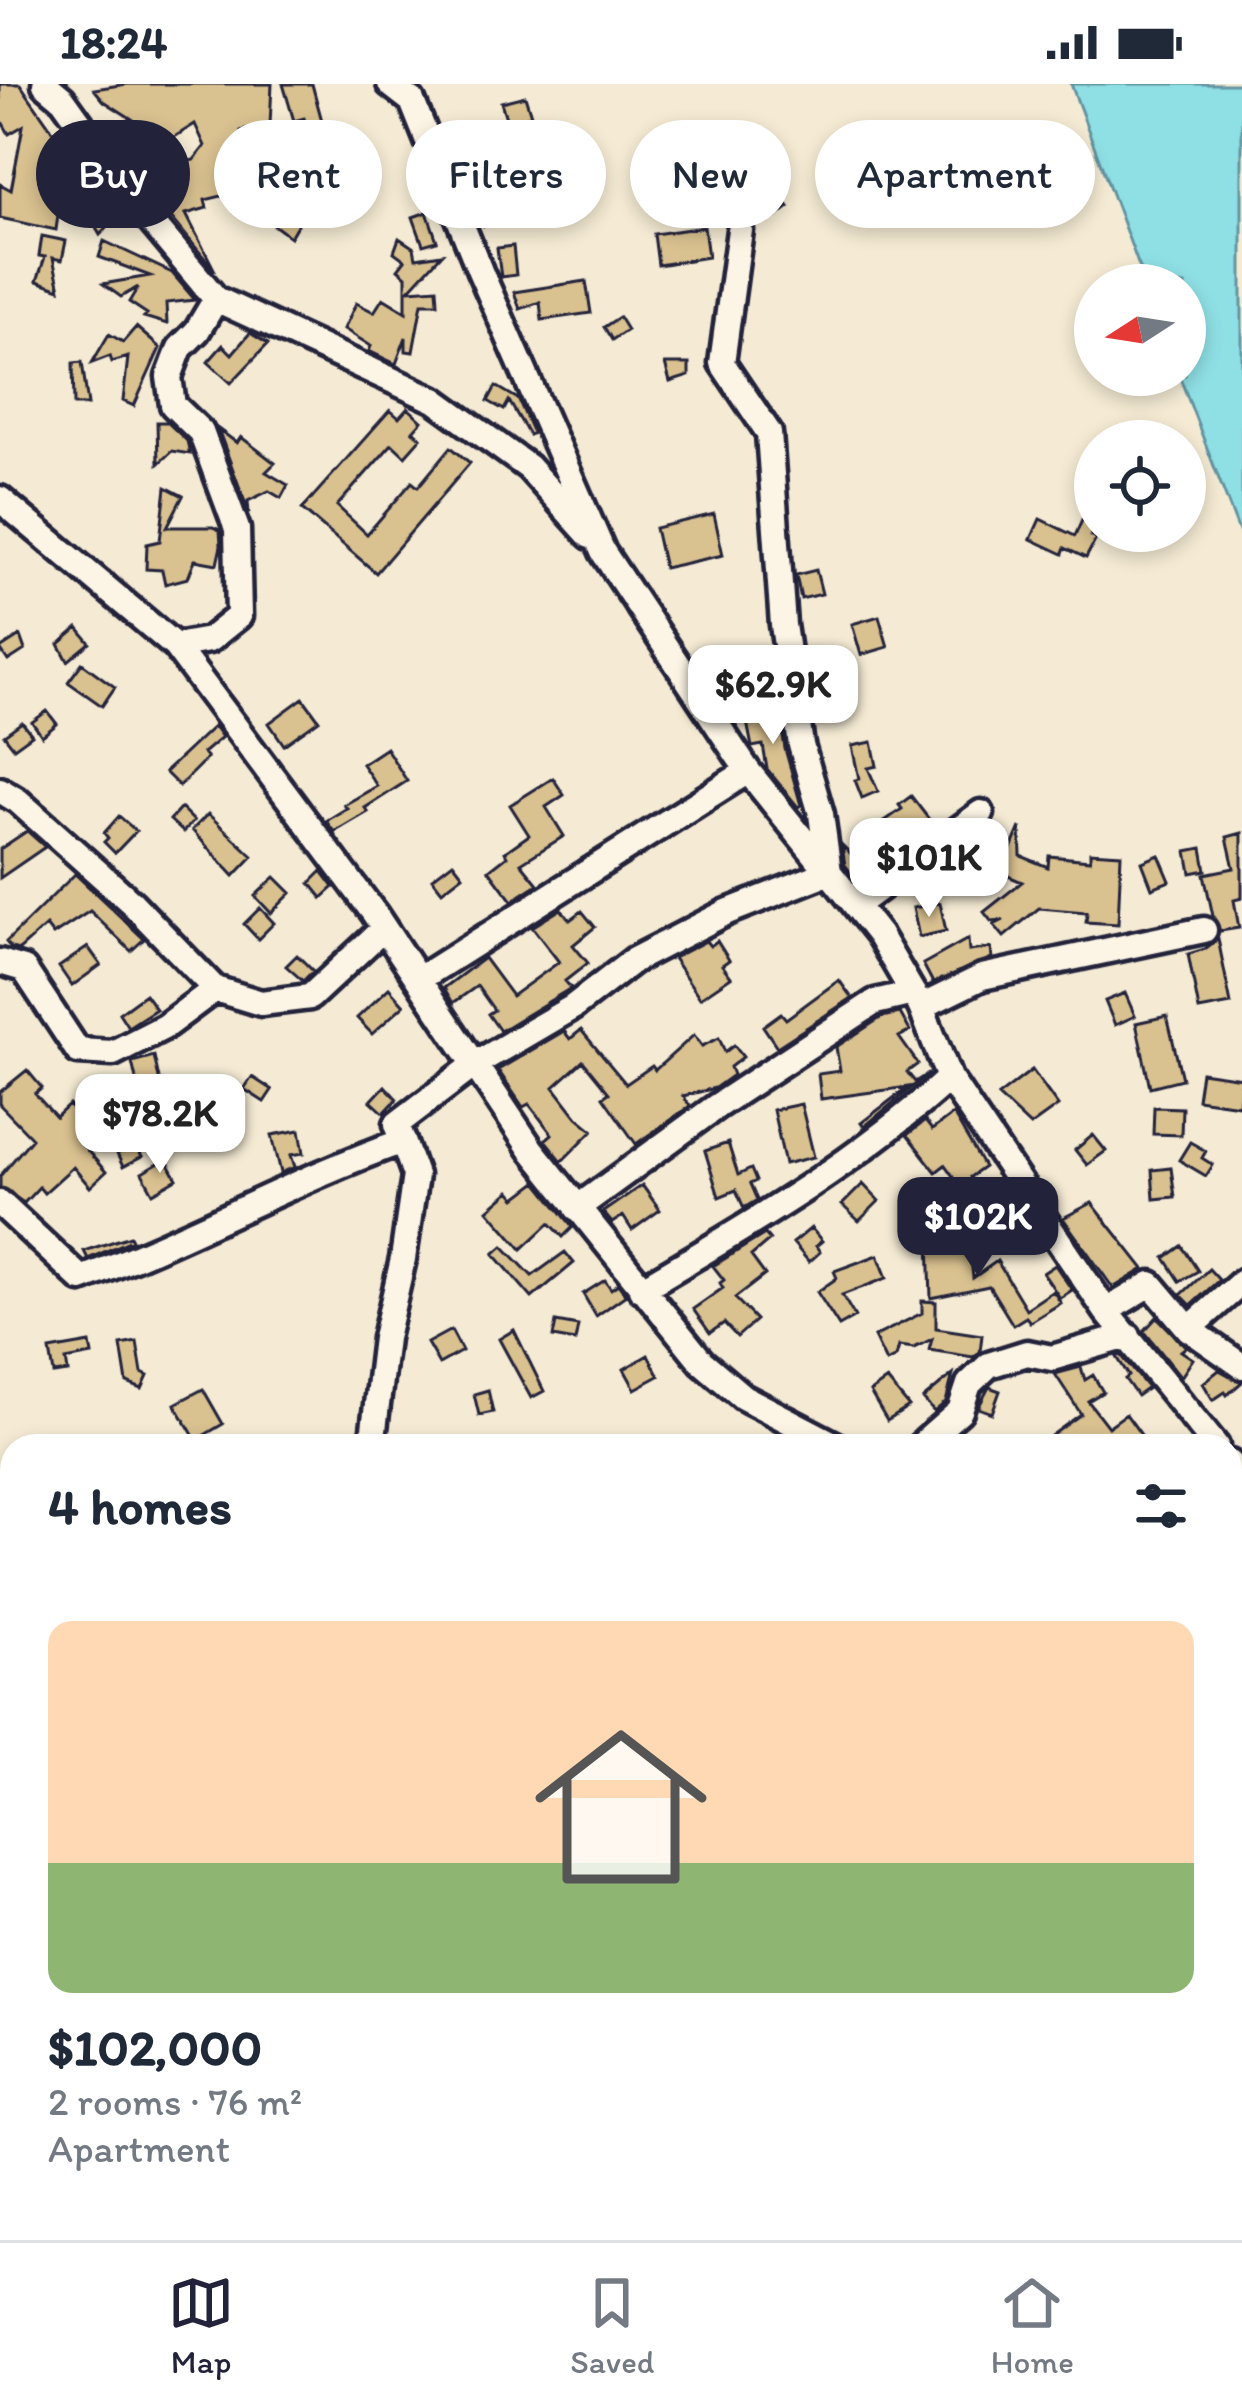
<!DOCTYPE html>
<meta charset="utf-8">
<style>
:root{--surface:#fff;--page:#f6f6f7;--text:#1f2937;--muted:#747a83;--line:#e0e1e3;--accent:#22223b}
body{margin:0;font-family:Itim,sans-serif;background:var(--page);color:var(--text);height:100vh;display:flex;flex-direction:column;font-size:45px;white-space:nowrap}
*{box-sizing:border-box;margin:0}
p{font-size:39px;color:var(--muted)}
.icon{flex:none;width:66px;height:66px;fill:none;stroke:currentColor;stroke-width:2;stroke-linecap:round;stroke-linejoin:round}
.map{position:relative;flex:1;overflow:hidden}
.side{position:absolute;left:0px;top:1350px;width:1242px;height:807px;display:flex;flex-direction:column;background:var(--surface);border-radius:36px 36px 0 0;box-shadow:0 6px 18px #0003}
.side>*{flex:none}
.banner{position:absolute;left:36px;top:36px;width:1170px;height:108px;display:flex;gap:24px}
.needle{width:78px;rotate:258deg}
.tools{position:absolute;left:1074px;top:180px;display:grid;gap:24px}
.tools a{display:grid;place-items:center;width:132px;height:132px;border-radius:50%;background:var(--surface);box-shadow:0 6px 18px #0003;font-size:60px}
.price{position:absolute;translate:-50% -102px;padding:0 27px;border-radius:24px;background:#fff;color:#222;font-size:39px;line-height:78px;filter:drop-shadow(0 3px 6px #0008)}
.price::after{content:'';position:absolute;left:50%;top:72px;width:36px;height:27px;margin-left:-18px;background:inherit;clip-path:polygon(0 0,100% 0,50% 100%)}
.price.on{background:var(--accent);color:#fff}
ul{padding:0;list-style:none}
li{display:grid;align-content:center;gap:24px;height:636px;padding:0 48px}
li+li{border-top:3px solid var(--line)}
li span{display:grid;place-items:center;height:372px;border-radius:24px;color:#555}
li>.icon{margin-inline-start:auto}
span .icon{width:216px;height:216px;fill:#fffc;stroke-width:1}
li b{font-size:51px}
h2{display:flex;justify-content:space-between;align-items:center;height:144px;padding:0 48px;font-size:51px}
.pill{padding:0 42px;border-radius:54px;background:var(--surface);box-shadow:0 6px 18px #0003;font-size:42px;line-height:108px}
.pill.on{background:var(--accent);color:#fff}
.status{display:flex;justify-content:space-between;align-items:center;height:84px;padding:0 60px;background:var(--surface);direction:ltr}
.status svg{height:33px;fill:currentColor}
.tabs{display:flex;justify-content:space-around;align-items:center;height:168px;border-top:3px solid var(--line);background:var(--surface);font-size:33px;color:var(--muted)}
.tabs a{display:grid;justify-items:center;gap:6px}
.tabs .on{color:var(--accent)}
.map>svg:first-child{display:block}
</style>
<div class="status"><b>18:24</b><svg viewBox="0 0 49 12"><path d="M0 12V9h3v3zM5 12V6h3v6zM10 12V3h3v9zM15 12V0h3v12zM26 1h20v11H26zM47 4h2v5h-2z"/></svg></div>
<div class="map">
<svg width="1242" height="2156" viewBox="0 0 1242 2156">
<rect width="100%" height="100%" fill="#f5ebd4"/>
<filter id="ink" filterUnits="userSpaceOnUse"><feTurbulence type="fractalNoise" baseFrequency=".00833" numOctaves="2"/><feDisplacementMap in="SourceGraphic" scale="24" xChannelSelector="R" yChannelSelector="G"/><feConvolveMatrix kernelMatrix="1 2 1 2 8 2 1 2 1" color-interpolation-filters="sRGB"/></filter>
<g filter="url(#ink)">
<path fill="#c3e59e" stroke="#72846c" stroke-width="3" d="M12,2037v108h184l-3,11h-193v-114z"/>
<path fill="#8fe0e5" stroke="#6394a1" stroke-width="3" d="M1071,0h171v455l-63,-164h6v-90h-39z"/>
<path fill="#d9c190" stroke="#22223b" stroke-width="3" fill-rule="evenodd" d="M0,0h20l33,47 12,2 6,7 -3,20 15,-5 6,17 5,-1 6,8 1,17 19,18 -20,21 -18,-31 -8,-8 -2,9 -13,2 -3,23 -56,-12v-34l11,6 12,-64 -14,8 -9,-16z
M127,0h145l-2,41 -29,6 1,20h-6l3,24 -17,2 4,18 -21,5 2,8 -21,6 29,57 -67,-82 15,-12 -10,-27 -5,4 -27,-32 11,-3 -28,-18 -10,-12zM195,40l10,22 -11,14 -17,4 -9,-23z
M283,0h29l10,37 -16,3 -2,-6 -10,3z
M525,12l6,19 -24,7 -6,-20z
M714,55l13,41 -21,7 -13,-41z
M486,74l19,62 -21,6 -20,-61z
M775,103l14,20 -13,10 -14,-20z
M284,114l20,15 -14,24 -23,-17z
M427,128l10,29 -14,4 -10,-28z
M704,143l4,30 -50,8 -4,-31z
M42,152l24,5 -4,19 -9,-2 7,31 -23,-8 8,-24 -6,-1z
M399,154l15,10 2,10 26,-4 -33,36 28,-2 1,15h-16l-9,49 -7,-1v-14l-10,27 -27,-13 2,-5 -27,-17 12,-26 18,9 9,-14 23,14v-36l-8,-7 7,-9 -11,-8z
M104,157l68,32 23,27 -29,3 1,21 -23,-7 3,-3 -18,-12 9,-15 -17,10 -18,-13 47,-8 -51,-19z
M513,162l3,29 -15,2 -4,-29z
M586,197l5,32 -49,7 -2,-18 -20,7 -6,-17z
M619,233l8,13 -15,10 -8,-13z
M136,243l24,21 -26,58 -11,-5 5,-44 -16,5 -2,-6 -18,7 17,-29 14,8z
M250,249l18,11 -37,39 -23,-21 15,-17 9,9z
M82,278l6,43h-14l-1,-42z
M665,280h24v12l-19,6z
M496,302l22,13 15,34 -4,2 -20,-34 -5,9 -16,-9z
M408,324l14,13 -9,10 8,7 -16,18 -13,-12 -55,62 30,28 45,-52 6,5 33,-40 19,16 -94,110 -74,-64 88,-99 9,8z
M157,338h10l20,19 3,13 -18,-3 -14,13z
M218,345l19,14 4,-6 34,26 -9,9 22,13 -7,13 -12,-7 -21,10 1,12z
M166,403l17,9 -16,31h46l7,3 1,16 -4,18 -22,-4 -7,18 -23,6 -3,-14 -16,-1 1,-25 13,-3z
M1095,407v36l-4,9 5,3 -10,19 -21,-10 -2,6 -32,-15 9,-20 35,17z
M714,430l9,41 -59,13 -9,-40z
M816,486l6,24 -21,5 -5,-24z
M879,532l9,31 -27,8 -9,-31z
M78,544l12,15 -22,18 -9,-17z
M20,552l5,14 -17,11 -8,-12z
M82,579l33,24 -13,19 -34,-24z
M746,601l3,19 -21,4 -4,-18z
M303,614l16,22 -35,25 -15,-22z
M778,621l7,44 16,56 -3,2 -31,-38 -4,-24 -11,2 -7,-35z
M47,627l10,13 -15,12 -10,-14z
M22,638l10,13 -18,13 -10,-13z
M214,642l8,11 -19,16 4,5 -28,28 -14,-14z
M872,658l5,24 -9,2 10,23 -16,7 -7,-18 4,-1 -7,-33z
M386,664l21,33 -42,27 3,4 -34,20 -8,-11 21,-13 -3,-3 33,-19 -15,-22z
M553,694l11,17 -18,12 18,29 -43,27 17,21 -26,17 -23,-31 18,-14 -2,-4 24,-17 -19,-30z
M911,712l20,26 -24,18 4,4 -15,8 -37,31 -14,-18 -3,-20 12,12 30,-26 -5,-6 23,-16 -3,-4z
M181,724l13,13 -11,11 -13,-12z
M208,730l45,42 -19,20 -42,-46z
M119,732l17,15 -21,22 -11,-11 4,-4 -4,-5z
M1020,743l1,29 27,11 1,-11 41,4v-8l31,2 -3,70 -32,-2 1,-10 -48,-4 -35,29 -10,-12 10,-5 -13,1 -7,-9 38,-30 -21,-9z
M27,747l18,16 -45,31v-29z
M1242,749v65l-8,2 5,28 -19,3 -7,-15 -9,-42 30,-6 -7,-31z
M1202,764l4,22 -15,3 -4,-22z
M1159,771l11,26 -18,7 -10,-26z
M453,778l10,13 -21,16 -10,-13z
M322,787l12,16 -12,11 -12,-15z
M75,790l69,65 -13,12 -41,-40 -37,24 -7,-9 -27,24 -8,-2 -5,-6z
M275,793l16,16 -20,20 -16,-17z
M940,819l6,28 -27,6 -6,-29z
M260,824l14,15 -16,16 -14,-15z
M561,825l9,11 12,-9 13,16 -22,18 15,18 -23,18 6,7 -71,43 -12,-17 6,-4 -17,-24 -24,17 -9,-15 40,-30 28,38 47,-34 -27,-35z
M968,855l1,12 22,-3 1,10 -59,25 -10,-19z
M1218,855l13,65 -32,6 -11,-56 17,-5z
M706,857l4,5 7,-5 12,19 -7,5 9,12 -31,21 -27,-40z
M88,863l13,18 -29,21 -13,-19z
M297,871l16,16 -10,10 -17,-15z
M839,896l13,18 -75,49 -14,-21 18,-13 5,6z
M389,904l15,17 -32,29 -15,-16z
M1125,909l10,23 -20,9 -10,-24z
M145,910l11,15 -28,18 -9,-14z
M900,929l10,18 -11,6 19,27 -11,8 8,10 14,-9 -65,54 -3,-4 47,-36 -87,12 -3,-25 22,-3 -4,-24 46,-30z
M1167,932l15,63 -32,8 -14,-64z
M581,946l45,54 26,-18 3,4 39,-35 8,11 17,-8 6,14 9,-7 9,12 -13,10 3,8 -18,13 -32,8 7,10 -54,38 -33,-47 6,-4 -26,-32 -29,26 23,30 16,13 -31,31 -17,-21 7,-6 -23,-30 -6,3 -25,-37 66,-39 6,8z
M154,972l6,27 -22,5 -6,-26z
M27,986l15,18 -7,6 21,23 13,-12 23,26 -12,11 26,30 -16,15 -17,-20 -29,26 -5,-6 -15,16 -24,-16v-11l32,-38 -32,-33v-13z
M1032,986l26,36 -28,20 -32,-30z
M1201,988l41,6 -3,27 -42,-6z
M252,993l20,13 -8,12 -20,-13z
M385,1002l12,13 -13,14 -13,-12z
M801,1020l13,53 -29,7 -12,-54z
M1154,1023l28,1 -1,27 -28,-1z
M953,1030l31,53 -14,10 17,22 17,-9 19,27 -39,21 -16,-29 6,-3 -29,-41 -9,7 -29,-37 18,-14 7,9z
M300,1046l4,23 -13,2 4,12 -14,6 -9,-38z
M1093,1051l13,16 -19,14 -12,-15z
M1190,1058l16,9 -4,7 11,7 -7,11 -27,-16z
M728,1059l10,32 13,-6 5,12 -6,3 7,16 -13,8 -8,-18 -17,7 -14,-46z
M135,1061l7,12 -19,10 -6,-13z
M166,1075l11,20 -24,14 -11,-20z
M1171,1084l4,29 -21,2 -2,-29z
M537,1098l36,45 -10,10 -13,-14 -28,26 -34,-39 22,-19 6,7z
M863,1100l16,17 -20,20 -17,-16z
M642,1101l18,25 -28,20 -9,-14 -11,7 -9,-11z
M1092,1119l52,66 -31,19 -50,-70z
M811,1144l11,13 -6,5 4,6 -11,10 -16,-19z
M765,1150l5,6 -19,16 14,19 -30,23 21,22 -19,17 -13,-14 -14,10 -17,-24 30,-21 -3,-5 4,-3 -11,-14z
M130,1152l2,4 -44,19 -4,-8z
M969,1152l4,42 24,-17 29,48 27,-18 8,12 -31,19 -4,-5 -13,8 -24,-39 -58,12 -2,-58z
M503,1162l29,30 33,-24 9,11 -42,35 -38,-44z
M1182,1162l16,25 -18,10 -15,-23z
M878,1171l9,23 -45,17 13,22 -16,9 -22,-34 20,-14 -3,-7z
M1055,1181l17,25 -12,8 -17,-25z
M1209,1185l10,11 -28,25 -10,-10z
M605,1196l6,9 7,-5 8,11 -30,21 -13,-22z
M922,1217l14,1v26l46,7 -2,17 -7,5 -44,-7 3,-11 -18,9 -15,-2 -3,11 -10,5 -12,-25 48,-24z
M1157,1233l29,30 -5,4 12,8 -12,18 -37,-46z
M556,1238l22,4 -3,15 -22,-4z
M451,1246l11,21 -23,13 -12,-21z
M514,1246l30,61 -13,7 -32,-59z
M137,1258l5,31 6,3 -6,13 -15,-6 -6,-38z
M90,1259l2,12 -26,5 2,12 -14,2 -4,-24z
M648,1271l11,21 -24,13 -11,-20z
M1121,1271l27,33 -11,8 -12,-17 4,-3 -12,-19z
M1081,1283l4,13 8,-5 10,17 -15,9 20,26 18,-13 18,25 -10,7h-97l44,-32 -26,-40z
M1219,1286l23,12 -15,13 -2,-3 -12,8 -10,-17z
M953,1290l-7,28 -12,10 -11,-13z
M887,1296l22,27 -22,14 -17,-29z
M989,1303l11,4 -8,22 -14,-5z
M203,1305l20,35 -27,16 -21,-36z
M488,1306l5,22 -14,3 -5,-21z"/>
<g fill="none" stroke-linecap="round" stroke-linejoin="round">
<defs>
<path id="minor" d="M45,0l18,15 86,120 67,80 219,101 93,67 62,69
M740,146l-18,133 47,70 14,192 18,120 20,69 8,58 50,63 42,72 28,71 157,233 110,135
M0,415l175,147 199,267 157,236 171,213 41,35 94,49
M175,562l34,-6 30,-24 -2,-87 -36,-97 -28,-27 -4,-28 11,-29 17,-17 19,-32
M0,706l18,11 114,102 83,86 46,14 49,-6 74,-69
M856,821l125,-92
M0,878l24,7 54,82 35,2 51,-26 51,-38
M419,895l329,-208
M921,923l61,-30 222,-47
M0,1119l81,76c110,-41 212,-99 322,-138
M577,1124l140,-102 158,-104 38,-9
M641,1205c107,-63 216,-126 308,-211
M1106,1227l45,-27 38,45 53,-47
M1189,1245l53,37
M372,1362l13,-108 18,-79 12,-84 -18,-51 80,-61 96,-56 61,-47 93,-48 102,-40 -81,-101 -145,-219 -123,-281 -68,-170 -22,-17
M920,1362l40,-35 9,-27 20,-19 38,-12 25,5 76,-22
M1230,1379l12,15
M0,1486l12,10
M1230,1541l12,6
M1230,1721l12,-1
M0,1827h12
M1230,1975h12
M1230,2112l12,3
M636,2145l3,11
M820,2145l55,11
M310,2156l40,-11
M1065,2156l26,-11
M1209,2156l1,-11"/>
</defs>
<use href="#minor" stroke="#22223b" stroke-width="33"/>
<use href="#minor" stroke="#fcf5e5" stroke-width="24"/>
</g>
</g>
</svg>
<div class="tools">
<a><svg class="needle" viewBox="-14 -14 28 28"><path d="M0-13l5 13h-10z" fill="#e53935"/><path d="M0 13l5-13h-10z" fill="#747a83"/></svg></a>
<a><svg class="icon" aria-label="locate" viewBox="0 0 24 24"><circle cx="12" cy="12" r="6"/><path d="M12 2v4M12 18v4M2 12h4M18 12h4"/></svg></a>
</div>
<b class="price" style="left:773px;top:663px">$62.9K</b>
<b class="price" style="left:929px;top:836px">$101K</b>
<b class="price" style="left:160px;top:1092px">$78.2K</b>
<b class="price on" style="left:978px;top:1195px">$102K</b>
<div class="banner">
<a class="pill on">Buy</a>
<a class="pill">Rent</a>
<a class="pill">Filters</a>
<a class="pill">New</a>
<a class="pill">Apartment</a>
</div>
<section class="side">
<h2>4 homes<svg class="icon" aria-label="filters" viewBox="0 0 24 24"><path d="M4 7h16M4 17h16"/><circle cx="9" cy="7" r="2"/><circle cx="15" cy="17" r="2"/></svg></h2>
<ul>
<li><span style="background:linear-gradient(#ffd9b3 65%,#8fb573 0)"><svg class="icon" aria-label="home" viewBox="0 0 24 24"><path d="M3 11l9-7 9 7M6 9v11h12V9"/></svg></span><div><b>$102,000</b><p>2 rooms · 76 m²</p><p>Apartment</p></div></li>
</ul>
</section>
</div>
<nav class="tabs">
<a class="on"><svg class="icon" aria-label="map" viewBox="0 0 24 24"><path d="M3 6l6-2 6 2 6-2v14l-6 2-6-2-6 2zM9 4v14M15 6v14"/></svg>Map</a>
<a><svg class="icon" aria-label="saved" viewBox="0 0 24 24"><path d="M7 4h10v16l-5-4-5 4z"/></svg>Saved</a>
<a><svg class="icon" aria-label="home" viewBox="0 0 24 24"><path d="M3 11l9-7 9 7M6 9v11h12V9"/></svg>Home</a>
</nav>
